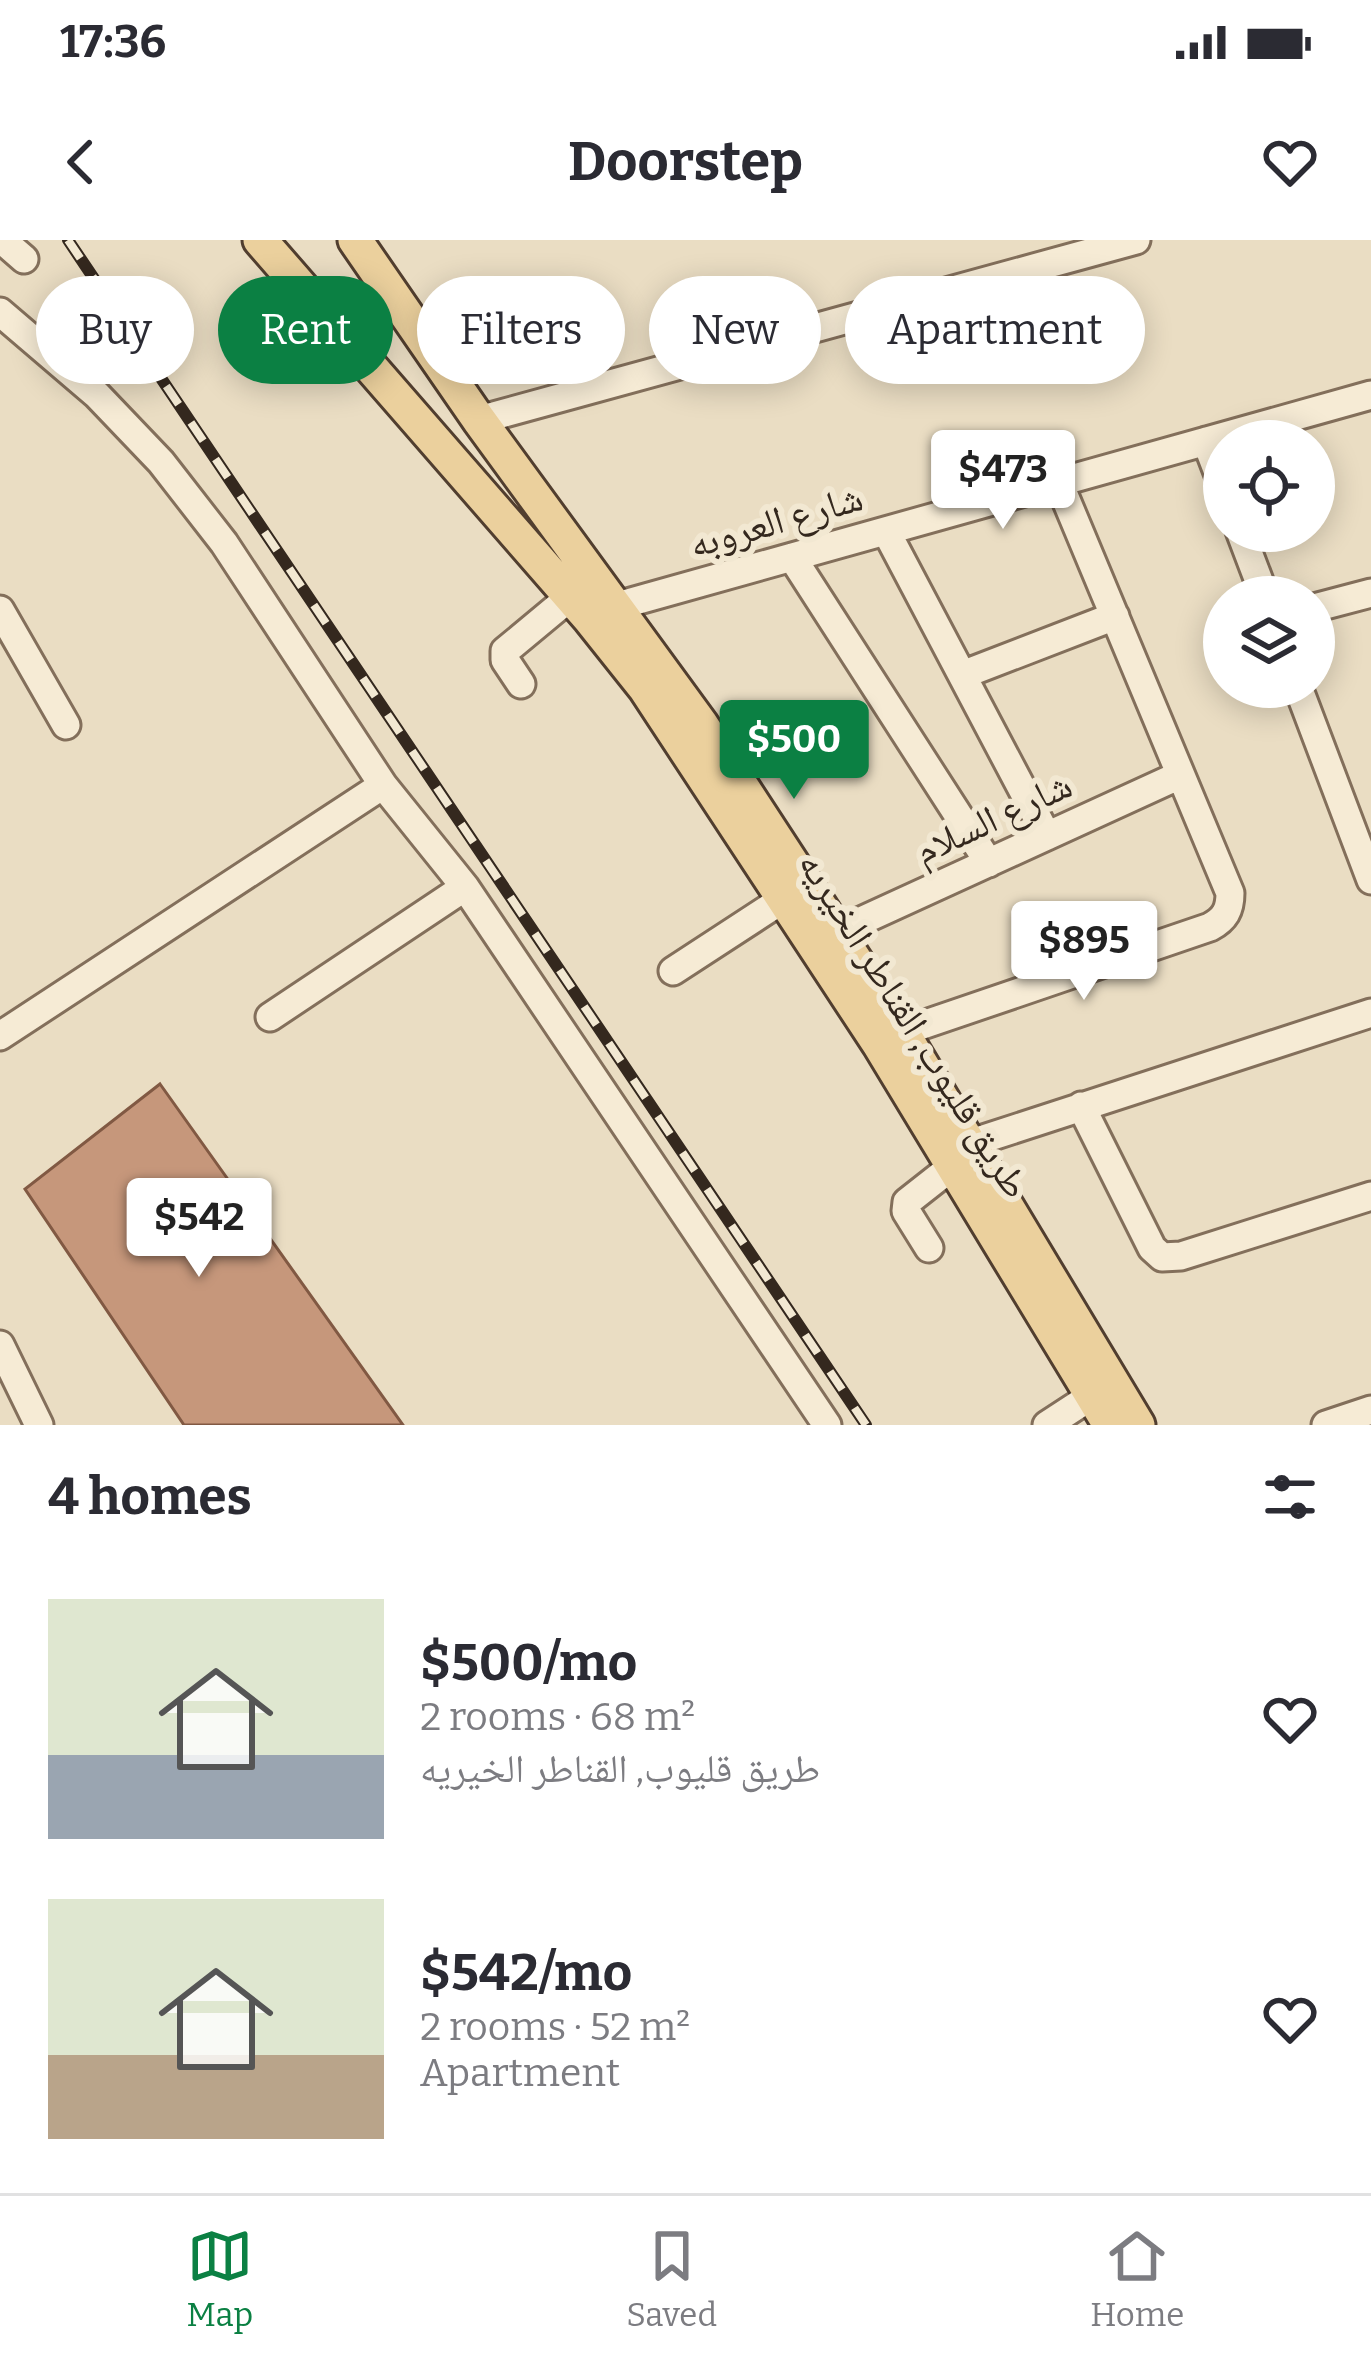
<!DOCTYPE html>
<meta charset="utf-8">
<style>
:root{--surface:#fff;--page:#f2f2f3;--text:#2b2b33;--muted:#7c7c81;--line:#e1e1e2;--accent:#0b8043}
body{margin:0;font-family:Bitter,"Noto Naskh Arabic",serif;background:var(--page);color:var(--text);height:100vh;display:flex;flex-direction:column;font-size:45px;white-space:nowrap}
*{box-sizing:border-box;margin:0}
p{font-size:39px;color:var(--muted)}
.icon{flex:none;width:66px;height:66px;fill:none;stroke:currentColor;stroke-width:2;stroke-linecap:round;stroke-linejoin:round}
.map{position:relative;height:1185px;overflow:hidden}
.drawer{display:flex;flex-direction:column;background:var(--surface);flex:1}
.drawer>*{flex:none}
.banner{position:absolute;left:36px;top:36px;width:1299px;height:108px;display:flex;gap:24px}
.tools{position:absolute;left:1203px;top:180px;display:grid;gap:24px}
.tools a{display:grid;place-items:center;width:132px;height:132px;border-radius:50%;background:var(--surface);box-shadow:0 6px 30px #0003;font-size:60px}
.price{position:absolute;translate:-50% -102px;padding:0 27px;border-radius:12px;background:#fff;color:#222;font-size:39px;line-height:78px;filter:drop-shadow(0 3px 6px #0008)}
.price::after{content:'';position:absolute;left:50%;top:72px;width:36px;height:27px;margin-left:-18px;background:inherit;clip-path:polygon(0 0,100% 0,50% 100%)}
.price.current{background:var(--accent);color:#fff}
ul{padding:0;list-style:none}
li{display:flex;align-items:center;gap:36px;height:300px;padding:0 48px}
li span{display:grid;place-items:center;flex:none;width:336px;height:240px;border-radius:0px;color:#555}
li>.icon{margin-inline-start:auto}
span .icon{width:144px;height:144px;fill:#fffc;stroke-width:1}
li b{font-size:51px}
h2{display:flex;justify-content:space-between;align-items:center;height:144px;padding:0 48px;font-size:51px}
.tag{padding:0 42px;border-radius:54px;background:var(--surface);box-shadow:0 6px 30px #0003;font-size:42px;line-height:108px}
.tag.current{background:var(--accent);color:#fff}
.status{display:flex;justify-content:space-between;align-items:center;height:84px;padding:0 60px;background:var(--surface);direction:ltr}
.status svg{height:33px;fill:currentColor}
header{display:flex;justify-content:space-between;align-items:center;height:156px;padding:0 48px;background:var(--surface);font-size:54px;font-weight:700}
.dock{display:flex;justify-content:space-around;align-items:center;height:168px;border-top:3px solid var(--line);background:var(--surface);font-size:33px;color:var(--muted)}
.dock a{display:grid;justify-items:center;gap:6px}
.dock .current{color:var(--accent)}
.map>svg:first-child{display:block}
</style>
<div class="status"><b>17:36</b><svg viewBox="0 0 49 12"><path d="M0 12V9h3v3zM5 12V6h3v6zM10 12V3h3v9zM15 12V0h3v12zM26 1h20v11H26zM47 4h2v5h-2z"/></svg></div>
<header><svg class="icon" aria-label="back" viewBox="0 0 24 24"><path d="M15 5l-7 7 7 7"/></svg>Doorstep<svg class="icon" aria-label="heart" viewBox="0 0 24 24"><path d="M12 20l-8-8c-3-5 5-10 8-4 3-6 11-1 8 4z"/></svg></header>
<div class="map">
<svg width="1371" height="1185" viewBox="0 0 1371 1185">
<rect width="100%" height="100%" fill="#eaddc3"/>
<path fill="#c6977b" stroke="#815943" stroke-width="3" d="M160,844l243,341h-219l-159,-236z"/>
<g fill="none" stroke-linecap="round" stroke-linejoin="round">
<defs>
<path id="minor" d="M2,0l22,19
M0,72l97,83 64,67 63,81 159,242 82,102 362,538
M479,180l657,-180
M1206,201l18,47
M886,291l161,305
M1240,291l25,66
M792,317l197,306
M617,366l754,-211
M1314,368l57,-15
M0,370l66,115
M962,435l153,-59
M521,444l-16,-24v-9l65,-54
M1298,447l73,193
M837,692l343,-157
M673,731l112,-73
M270,777l195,-130
M902,792l308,-105c15,-8 20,-17 20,-34l-171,-410
M0,796l383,-251
M1081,866l71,142 10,9 19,-1 190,-60
M971,903l400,-130
M929,1008l-23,-37 1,-9 47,-37
M0,1105l39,80
M1047,1185l46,-30
M1326,1185l45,-15"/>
<path id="major" d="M260,0l330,379 55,69 234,356 231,381
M355,0l124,180 222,304 201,308 236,393"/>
</defs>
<use href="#minor" stroke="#836f5b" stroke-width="33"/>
<use href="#major" stroke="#513e2f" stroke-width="39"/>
<use href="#minor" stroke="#f6ebd5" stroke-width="27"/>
<use href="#major" stroke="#ebd09d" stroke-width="33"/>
<defs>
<path id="rail" d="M68,0l798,1185"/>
</defs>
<use href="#rail" stroke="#34281e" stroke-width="12"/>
<use href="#rail" stroke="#f2e8d2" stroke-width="8" stroke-dasharray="22" stroke-linecap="butt"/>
</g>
<g text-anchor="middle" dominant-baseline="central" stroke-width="12" stroke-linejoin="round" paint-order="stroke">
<g font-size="39" fill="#34281e" stroke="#f2e8d2">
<text transform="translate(776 281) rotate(-16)">شارع العروبه</text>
<text transform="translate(993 578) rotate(-25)">شارع السلام</text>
<text transform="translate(914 785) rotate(58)">طريق قليوب, القناطر الخيريه</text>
</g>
</g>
</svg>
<div class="tools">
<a><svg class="icon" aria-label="locate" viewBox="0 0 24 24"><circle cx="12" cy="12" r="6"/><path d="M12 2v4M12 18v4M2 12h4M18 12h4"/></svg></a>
<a><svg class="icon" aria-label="layers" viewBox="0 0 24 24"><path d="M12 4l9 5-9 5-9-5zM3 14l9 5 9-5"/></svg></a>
</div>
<b class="price" style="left:1003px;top:292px">$473</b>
<b class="price current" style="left:794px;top:562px">$500</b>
<b class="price" style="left:1084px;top:763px">$895</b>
<b class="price" style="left:199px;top:1040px">$542</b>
<div class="banner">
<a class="tag">Buy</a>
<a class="tag current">Rent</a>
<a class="tag">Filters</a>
<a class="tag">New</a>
<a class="tag">Apartment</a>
</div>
</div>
<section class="drawer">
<h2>4 homes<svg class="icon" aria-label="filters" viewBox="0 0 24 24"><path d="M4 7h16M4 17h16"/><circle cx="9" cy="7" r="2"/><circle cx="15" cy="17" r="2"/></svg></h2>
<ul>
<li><span style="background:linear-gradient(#dfe7d0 65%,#9aa5b1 0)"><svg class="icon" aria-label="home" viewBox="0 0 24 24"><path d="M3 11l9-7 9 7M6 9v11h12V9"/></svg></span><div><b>$500/mo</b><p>2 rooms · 68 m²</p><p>طريق قليوب, القناطر الخيريه</p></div><svg class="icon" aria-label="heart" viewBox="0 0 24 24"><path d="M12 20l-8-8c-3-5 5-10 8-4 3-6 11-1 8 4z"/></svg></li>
<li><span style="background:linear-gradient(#dfe7d0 65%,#b9a48a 0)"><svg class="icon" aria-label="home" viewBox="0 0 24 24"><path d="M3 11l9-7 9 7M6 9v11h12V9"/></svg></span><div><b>$542/mo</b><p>2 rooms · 52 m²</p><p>Apartment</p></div><svg class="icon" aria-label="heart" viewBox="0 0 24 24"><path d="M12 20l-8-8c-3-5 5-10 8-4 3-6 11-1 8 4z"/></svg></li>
</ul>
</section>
<nav class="dock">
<a class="current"><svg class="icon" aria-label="map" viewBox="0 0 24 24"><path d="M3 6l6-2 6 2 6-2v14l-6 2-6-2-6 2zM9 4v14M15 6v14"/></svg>Map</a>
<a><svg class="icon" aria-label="saved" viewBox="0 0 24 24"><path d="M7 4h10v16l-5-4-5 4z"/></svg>Saved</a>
<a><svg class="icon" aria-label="home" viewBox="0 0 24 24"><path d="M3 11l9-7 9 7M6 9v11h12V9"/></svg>Home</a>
</nav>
